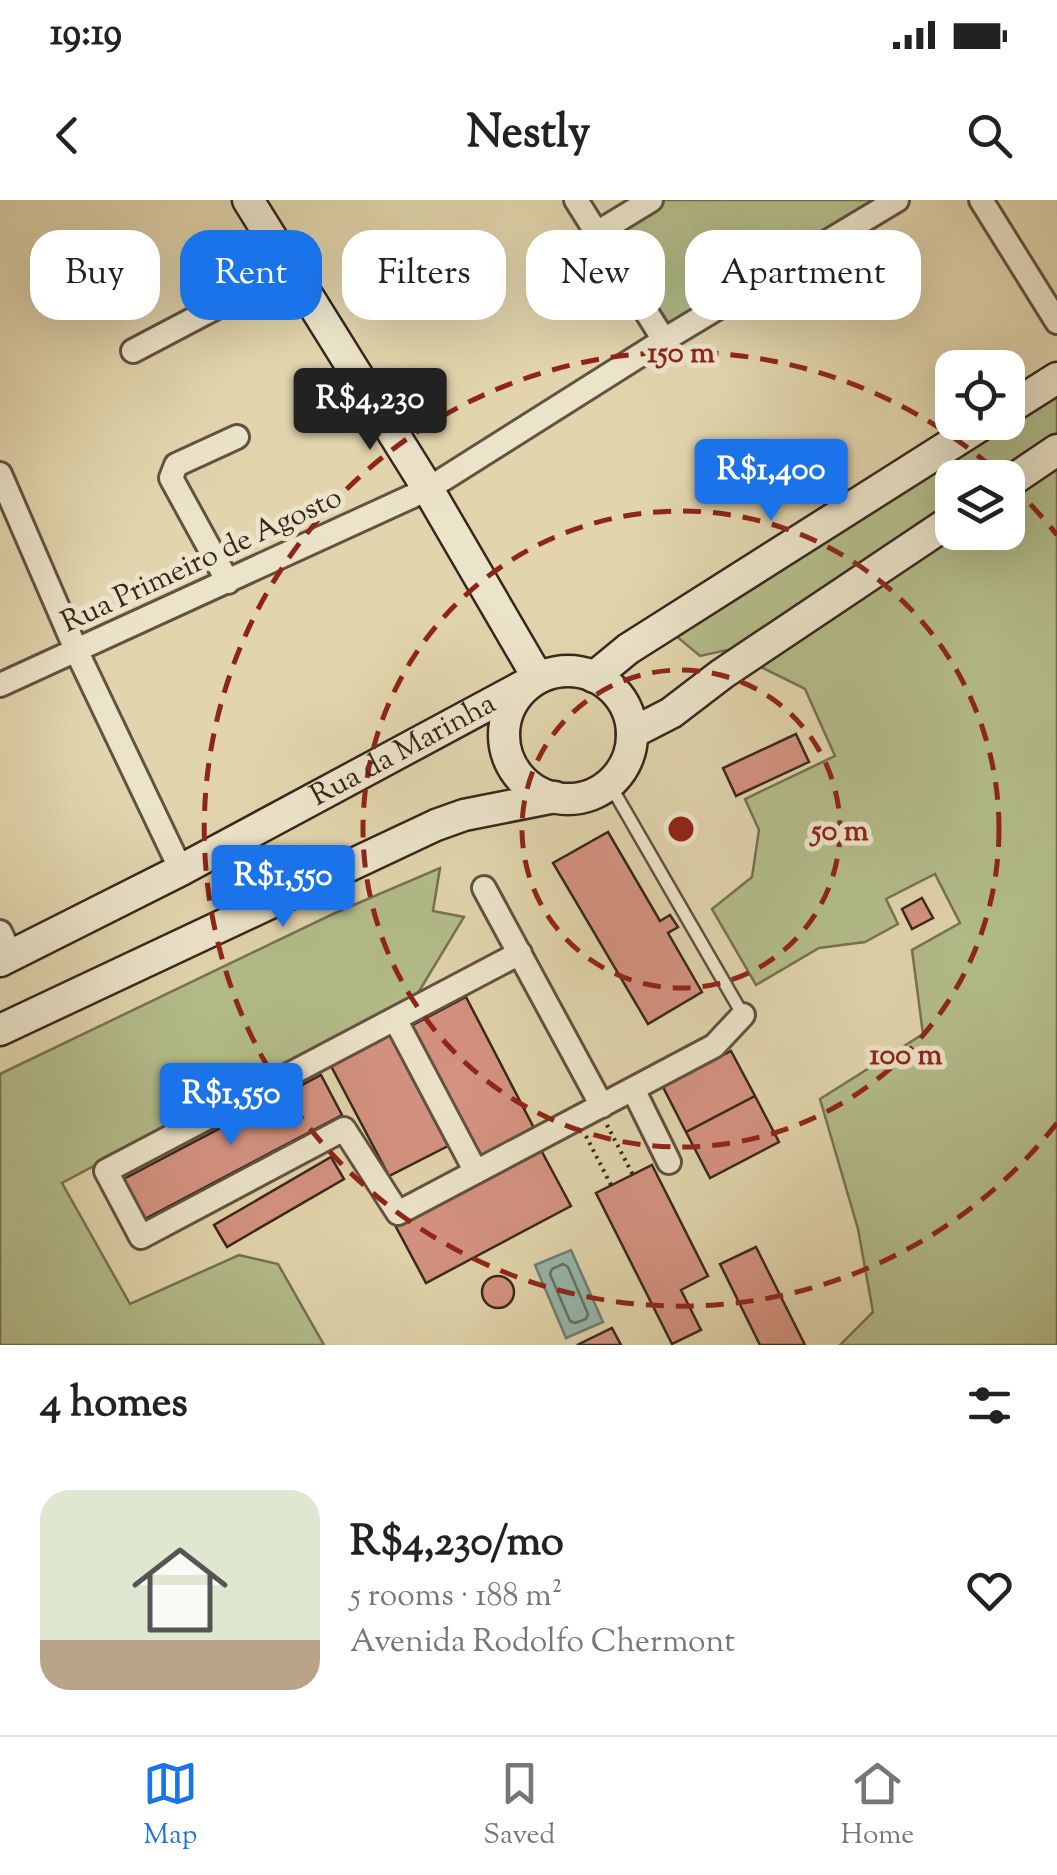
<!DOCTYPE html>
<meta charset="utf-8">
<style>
:root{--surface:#fff;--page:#f2f2f2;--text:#222;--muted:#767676;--line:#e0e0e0;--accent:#1a73e8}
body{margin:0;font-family:"Sorts Mill Goudy",serif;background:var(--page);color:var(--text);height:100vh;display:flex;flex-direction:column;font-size:38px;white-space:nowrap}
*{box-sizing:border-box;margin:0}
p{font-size:32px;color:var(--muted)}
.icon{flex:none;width:55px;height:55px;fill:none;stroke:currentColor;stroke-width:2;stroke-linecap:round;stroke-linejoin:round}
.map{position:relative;height:1145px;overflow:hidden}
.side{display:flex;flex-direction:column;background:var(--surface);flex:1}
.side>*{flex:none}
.guide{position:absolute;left:30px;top:30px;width:998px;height:90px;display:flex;gap:20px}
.buttons{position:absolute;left:935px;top:150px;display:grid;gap:20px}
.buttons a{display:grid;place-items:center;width:90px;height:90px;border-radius:20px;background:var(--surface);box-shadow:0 10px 40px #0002;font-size:50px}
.price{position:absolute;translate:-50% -85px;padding:0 22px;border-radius:10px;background:var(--accent);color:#fff;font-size:32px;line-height:65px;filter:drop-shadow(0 2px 5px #0008)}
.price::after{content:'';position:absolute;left:50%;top:60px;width:30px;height:22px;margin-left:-15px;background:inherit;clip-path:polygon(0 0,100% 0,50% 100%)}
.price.current{background:#222;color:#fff}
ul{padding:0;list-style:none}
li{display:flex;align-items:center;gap:30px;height:250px;padding:0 40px}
li span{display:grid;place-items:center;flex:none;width:280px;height:200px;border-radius:30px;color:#555}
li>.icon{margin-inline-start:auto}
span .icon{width:120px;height:120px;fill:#fffc;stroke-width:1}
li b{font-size:42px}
h2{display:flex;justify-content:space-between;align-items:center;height:120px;padding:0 40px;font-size:42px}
.tag{padding:0 35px;border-radius:30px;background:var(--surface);box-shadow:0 10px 40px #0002;font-size:35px;line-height:90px}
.tag.current{background:var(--accent);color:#fff}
.status{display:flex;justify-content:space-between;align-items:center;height:70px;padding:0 50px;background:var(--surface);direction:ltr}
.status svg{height:28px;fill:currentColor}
header{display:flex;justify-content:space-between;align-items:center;height:130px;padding:0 40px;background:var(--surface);font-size:45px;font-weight:700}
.tab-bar{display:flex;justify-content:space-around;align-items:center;height:140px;border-top:2px solid var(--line);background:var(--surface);font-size:28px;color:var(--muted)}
.tab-bar a{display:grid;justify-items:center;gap:5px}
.tab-bar .current{color:var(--accent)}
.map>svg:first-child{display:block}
</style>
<div class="status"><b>19:19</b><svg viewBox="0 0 49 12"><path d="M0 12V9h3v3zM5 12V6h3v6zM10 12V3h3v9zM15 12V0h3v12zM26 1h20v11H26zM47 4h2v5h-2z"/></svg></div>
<header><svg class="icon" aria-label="back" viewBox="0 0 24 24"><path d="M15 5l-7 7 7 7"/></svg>Nestly<svg class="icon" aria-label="search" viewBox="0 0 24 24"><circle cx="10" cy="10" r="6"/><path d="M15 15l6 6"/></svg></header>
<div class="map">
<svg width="1057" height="1145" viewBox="0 0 1057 1145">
<rect width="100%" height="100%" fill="#e2d5ad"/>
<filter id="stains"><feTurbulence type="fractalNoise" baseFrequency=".002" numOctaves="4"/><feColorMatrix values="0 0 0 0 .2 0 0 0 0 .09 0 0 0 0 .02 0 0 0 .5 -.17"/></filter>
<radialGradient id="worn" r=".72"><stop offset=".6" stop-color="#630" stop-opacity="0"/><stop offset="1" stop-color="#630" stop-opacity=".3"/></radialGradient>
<path fill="#b3bd8a" stroke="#757253" stroke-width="2.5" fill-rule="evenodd" d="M651,0h246l-233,140 -67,-107z
M1057,168v977h-217l33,-33 -15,-83 -38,-130 103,-65 -11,-84 48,-27 -25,-49 -49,25 12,25 -33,18 -46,6 -63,37 -44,-76 40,-32 7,-47 -14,-31 90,-43 -30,-67 -78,-39 -27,6 -37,-31 310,-202 35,-1zM952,278h56v54h-56z
M440,668l-7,43 31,6 -46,76 -356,190 68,121 109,-49 39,9 46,81h-324v-271l335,-161z"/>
<path fill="#95b8ac" stroke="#6f7e72" stroke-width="2.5" d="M571,1050l32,72 -37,16 -31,-73z"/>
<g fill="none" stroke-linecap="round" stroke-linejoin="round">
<path stroke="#667064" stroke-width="2.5" d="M563,1064l5,3 20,47 -2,5 -11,4 -5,-2 -20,-47 2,-5z"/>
</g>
<path fill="#d59381" stroke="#37271c" stroke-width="2.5" d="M796,534l13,28 -73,34 -13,-28z
M608,632l52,89 10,-6 8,12 -10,6 34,59 -54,32 -95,-161z
M922,698l11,20 -21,11 -10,-20z
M466,797l69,133 -57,29 -69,-132z
M389,834l59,112 -59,30 -58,-110z
M731,851l24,45 -69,36 -23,-45z
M321,875l21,40 -201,106 -21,-40z
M755,896l24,46 -69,36 -24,-46z
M541,950l30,56 -145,77 -30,-56z
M331,957l13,22 -117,68 -13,-22z
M652,965l56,111 -27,14 20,40 -29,14 -76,-151z
M756,1047l49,98h-45l-40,-81z
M482 1092a16 16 0 1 1 32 0a16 16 0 1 1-32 0Z
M612,1128l9,17h-44z"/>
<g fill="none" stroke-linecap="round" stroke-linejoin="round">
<defs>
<path id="service" d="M609,583l134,232"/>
<path id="minor" d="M576,0l88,140
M981,0l76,122
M597,33l54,-33
M133,151l158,-83
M0,274l77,178 104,218
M228,382l-57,-104 5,-13 61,-28
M0,485l428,-196 236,-149 233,-140
M484,688l118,218
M0,732l11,23
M520,753l-414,218 35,66 203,-108 54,84 316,-167 29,-31
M395,819l81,153
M633,889l36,73"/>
<g id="secondary">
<path d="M1008,209l49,-31"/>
<path d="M1008,283l49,-33"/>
<circle cx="568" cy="535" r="64"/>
<path d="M594,477l34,-28 358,-227"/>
<path d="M632,533l39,-20 51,-39 230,-154"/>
<path id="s1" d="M0,761l181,-91 357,-192 -110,-189 -180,-289"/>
<path d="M0,830l436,-205 28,-10 91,-18"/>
</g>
</defs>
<use href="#service" stroke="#625240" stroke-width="16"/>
<use href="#minor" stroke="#625240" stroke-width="28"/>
<use href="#secondary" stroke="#37271c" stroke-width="35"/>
<path stroke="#37271c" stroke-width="4" stroke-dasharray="2.5 5" stroke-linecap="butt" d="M607,925l26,50
M586,936l25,49"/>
<use href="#service" stroke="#ece4ca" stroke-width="11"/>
<use href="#minor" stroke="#ece4ca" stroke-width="22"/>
<use href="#secondary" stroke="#ece4ca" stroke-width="30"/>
</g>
<g fill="none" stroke="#8f2418" stroke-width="5" stroke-dasharray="18 12">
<circle cx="681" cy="629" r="159"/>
<circle cx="681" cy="629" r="318"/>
<path d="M1057 923A477 477 0 1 1 1003 277M1009 283A477 477 0 0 1 1057 335"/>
</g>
<g text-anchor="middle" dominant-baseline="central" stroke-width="10" stroke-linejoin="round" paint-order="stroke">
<g font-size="30" fill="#37271c" stroke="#ece4ca">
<text transform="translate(202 361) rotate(-25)">Rua Primeiro de Agosto</text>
<text stroke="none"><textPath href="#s1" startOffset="455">Rua da Marinha</textPath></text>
</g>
</g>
<circle cx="681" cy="629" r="15" fill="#8f2418" stroke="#ece4ca" stroke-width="5"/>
<g font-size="30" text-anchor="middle" font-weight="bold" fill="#8f2418" stroke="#ece4ca" stroke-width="10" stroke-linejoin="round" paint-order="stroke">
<text x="681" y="162">150 m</text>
<text x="840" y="640">50 m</text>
<text x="906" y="864">100 m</text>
</g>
<rect width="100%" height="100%" filter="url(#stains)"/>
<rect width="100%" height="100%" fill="url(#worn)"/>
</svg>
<div class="buttons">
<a><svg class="icon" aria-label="locate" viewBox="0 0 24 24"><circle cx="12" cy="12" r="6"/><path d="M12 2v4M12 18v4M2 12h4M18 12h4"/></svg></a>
<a><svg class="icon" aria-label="layers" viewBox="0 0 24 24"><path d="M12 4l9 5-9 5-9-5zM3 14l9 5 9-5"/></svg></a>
</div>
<b class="price current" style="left:370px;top:253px">R$4,230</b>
<b class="price" style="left:771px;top:324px">R$1,400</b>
<b class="price" style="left:283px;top:730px">R$1,550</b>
<b class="price" style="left:231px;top:948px">R$1,550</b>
<div class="guide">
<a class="tag">Buy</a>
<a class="tag current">Rent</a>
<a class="tag">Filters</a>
<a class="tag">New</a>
<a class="tag">Apartment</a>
</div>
</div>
<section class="side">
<h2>4 homes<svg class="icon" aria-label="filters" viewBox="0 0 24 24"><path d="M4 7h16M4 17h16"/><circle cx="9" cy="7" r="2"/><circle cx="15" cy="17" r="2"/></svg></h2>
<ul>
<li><span style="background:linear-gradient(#dfe7d0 75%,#b9a48a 0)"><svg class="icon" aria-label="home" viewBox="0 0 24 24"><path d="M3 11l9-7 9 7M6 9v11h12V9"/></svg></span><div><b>R$4,230/mo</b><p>5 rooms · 188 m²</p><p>Avenida Rodolfo Chermont</p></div><svg class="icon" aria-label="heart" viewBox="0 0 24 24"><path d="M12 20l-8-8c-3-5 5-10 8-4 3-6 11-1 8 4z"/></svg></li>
</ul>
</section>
<nav class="tab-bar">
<a class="current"><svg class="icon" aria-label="map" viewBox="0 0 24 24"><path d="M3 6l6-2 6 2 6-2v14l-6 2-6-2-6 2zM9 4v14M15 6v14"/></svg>Map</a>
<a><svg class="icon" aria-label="saved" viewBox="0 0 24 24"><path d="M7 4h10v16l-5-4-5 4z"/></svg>Saved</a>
<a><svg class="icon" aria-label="home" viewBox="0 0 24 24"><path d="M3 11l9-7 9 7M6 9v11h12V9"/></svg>Home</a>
</nav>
